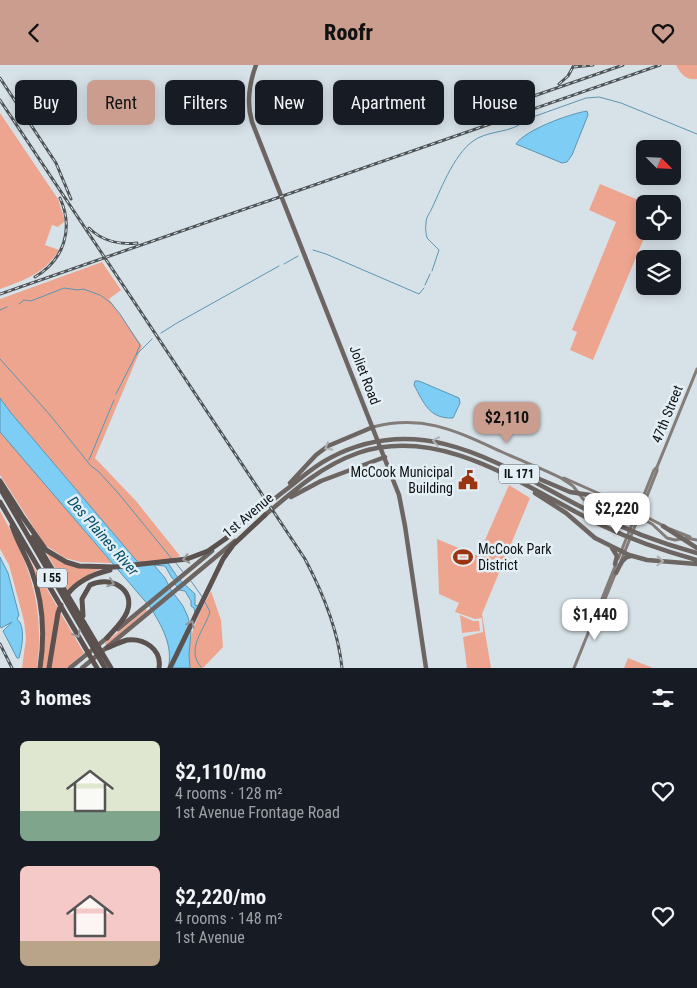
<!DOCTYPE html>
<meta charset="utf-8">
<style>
:root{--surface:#171b24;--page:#20242c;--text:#f1f3f6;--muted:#9ea1a6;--accent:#ca9d8f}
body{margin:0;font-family:"Roboto Condensed",sans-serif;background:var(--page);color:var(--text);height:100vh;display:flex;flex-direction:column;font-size:19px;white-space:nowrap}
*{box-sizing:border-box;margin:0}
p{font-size:16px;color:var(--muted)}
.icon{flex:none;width:28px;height:28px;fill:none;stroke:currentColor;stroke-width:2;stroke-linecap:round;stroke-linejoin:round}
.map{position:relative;height:603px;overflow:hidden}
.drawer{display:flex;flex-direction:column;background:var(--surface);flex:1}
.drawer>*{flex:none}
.banner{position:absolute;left:15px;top:15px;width:668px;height:45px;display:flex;gap:10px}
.needle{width:32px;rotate:114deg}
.tools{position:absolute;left:636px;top:75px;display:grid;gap:10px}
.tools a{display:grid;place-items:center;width:45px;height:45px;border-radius:8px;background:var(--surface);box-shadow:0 2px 12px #0003;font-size:25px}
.price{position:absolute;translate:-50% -42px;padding:0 11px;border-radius:10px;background:#fff;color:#222;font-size:16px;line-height:32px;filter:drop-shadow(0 1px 2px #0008)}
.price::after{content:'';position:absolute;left:50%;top:30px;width:15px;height:11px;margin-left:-8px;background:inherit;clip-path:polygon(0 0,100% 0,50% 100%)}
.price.active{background:var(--accent);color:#111}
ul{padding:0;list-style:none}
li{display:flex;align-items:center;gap:15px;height:125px;padding:0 20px}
li span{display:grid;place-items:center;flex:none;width:140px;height:100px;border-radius:8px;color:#555}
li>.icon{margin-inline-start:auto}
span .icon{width:60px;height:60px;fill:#fffc;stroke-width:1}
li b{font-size:21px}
h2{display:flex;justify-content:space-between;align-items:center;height:60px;padding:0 20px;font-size:21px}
.tag{padding:0 18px;border-radius:8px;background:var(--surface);box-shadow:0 2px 12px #0003;font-size:18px;line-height:45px}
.tag.active{background:var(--accent);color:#111}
header{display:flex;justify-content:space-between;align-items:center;height:65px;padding:0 20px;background:var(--accent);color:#111;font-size:22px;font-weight:800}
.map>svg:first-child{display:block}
</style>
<header><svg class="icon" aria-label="back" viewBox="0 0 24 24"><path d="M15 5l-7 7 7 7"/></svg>Roofr<svg class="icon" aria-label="heart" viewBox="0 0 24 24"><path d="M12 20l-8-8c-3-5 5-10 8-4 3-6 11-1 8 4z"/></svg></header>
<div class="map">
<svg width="697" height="603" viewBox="0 0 697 603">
<rect width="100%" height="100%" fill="#d7e2e8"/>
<path fill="#eea58f" d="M676,0h21v14c-11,2 -17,-6 -21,-14z
M0,48l58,86 7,22 -7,6 -6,-2 -7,20 14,5c-14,23 -34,30 -59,39z
M600,119l48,20h-3v27h2l-54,129 -23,-10 7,-18 -5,-2 44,-108 -27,-12z
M102,197l19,28 -12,9 33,47 -47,112 41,43 44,55 -12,4 -30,2 -2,-1 -125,-148 -11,-15v-99z
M0,367l12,13 100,118 -32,-1 -15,-4 -20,-13 -45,-70z
M509,420l21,13 -48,116 9,54h-24l-4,-31 20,-5 -1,-14 -7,1 -20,-7 4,-9 -20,-9 -2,-55 41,17z
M0,446c30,53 45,95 37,157h-15l4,-30 -2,-17 -15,-56 -9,-16z
M43,482c21,23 31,18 57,22l-20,10 -12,11z
M27,490l31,53 -11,60h-5l2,-39z
M211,526l10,29 2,27 -20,21h-13c-6,-28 9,-53 21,-77z
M146,544l1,2 -41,35 -1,-3z
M60,547l24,41 -17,15h-17z
M460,550l13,6h6l1,10 -18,2z
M628,593l25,10h-29z"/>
<path fill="#7dcdf4" stroke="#5c95b1" d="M587,46l1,4 -16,40 -5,7 -5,1 -46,-19c9,-14 53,-30 71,-33z
M415,316h4l40,17 1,5 -7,15c-24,1 -29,-15 -39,-33z
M0,333l11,15 125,147 2,2 30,1 10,15 17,16v11l3,1 -3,7 -1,-5 -3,-2v-5l-6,-10 -6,-1 -4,-6v-4l-3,-2 -7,-12 -11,-1 11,13 6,12 12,16 5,11 3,15 -2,23 1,13h-22c6,-21 -7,-44 -18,-61l-150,-175z
M0,492l8,16 11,42 -2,4c9,7 5,29 2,39h-2l-14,-27 9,-9 -11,6 -1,-2z"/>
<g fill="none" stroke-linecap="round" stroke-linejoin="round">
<path stroke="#5c95b1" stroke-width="1" d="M530,53l56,-20 13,-1 22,6 76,31
M313,185l13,4 93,40 5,-6
M284,199l14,-8
M432,206l7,-21 -12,-12c-1,-5 -2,-10 -1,-15 0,-6 4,-10 6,-15 10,-21 24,-59 46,-70 16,-8 32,-5 47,-17
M425,220l5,-11
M19,239l5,-4 7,1 33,-13 14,2 5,-1 17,6 11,8 9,11 20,31 -4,10
M0,245l7,-3
M161,268l16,-10 102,-57
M0,294l50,56 41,51 7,5 21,23 53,65
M116,329l20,-39 16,-16
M89,395l25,-60
M175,497l8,10
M191,516l12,17
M201,602c-16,-18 4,-38 9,-55l-5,-10"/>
<path stroke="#837c79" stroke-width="3" d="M373,362c51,-13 83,4 129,25 19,9 40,16 59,26l12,8 10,13 8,5 21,1 9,3 31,16 15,14 8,2 11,-2 11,2
M564,413l45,20 55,28
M628,442l7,-1 5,-4
M670,464l20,8
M618,494l36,-89 3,-3
M621,496l36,-90v-4l7,-17 33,-81
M599,542l6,-8 11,-27
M574,603l42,-104"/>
<path stroke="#6d6562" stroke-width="4.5" d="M256,0c-7,19 -10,37 -4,57l147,373 6,31 21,142
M511,402l59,25 39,6
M290,418l26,-28 12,-9 45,-19
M535,428l31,20 29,25 34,17 18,5 50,4
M291,432l30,-16 64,-24
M264,451c28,-24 57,-50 94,-63 86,-29 169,36 243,72 31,15 63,26 96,35
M663,461l34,22
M225,474c21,-17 41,-34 62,-50 14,-11 27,-23 43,-31 97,-51 177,12 261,54 34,18 69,31 106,41
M612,483l5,8 -2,8
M616,508c4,-7 6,-16 15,-17
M118,564l94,-78
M70,603l38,-31
M82,603l153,-127"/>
<path stroke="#5b514e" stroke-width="5" d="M0,416l21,33
M0,423l105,180
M0,437l97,166
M20,448l26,37 20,12 13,4 36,1 72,-8 21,-8 20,-14
M12,461c5,15 13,28 19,43 12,31 14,66 9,99
M33,472l78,131
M67,530c10,-14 26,-21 43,-25
M83,551l-1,-17 8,-14c20,-10 46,4 37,27 -4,10 -13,18 -20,26
M107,583c7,-3 13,-6 20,-8 17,-2 35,9 32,28
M49,603l9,-55 3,-8
M170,603l53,-109 10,-14 32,-30"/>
<defs>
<path id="rail" d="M574,2l19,-2
M0,13l56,85 15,36
M559,19l9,-8 6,-11
M528,33l95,-33
M0,35l305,459c18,34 33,70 37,109
M89,163c13,13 31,17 48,15
M35,212c29,-17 39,-48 25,-79
M0,229l660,-229
M0,579l12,24"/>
</defs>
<use href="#rail" stroke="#4e5356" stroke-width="3"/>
<use href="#rail" stroke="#e4eff5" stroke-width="1" stroke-dasharray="4" stroke-linecap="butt"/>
</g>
<defs><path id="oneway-chevron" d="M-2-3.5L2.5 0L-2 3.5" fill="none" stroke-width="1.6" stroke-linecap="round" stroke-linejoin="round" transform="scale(1.25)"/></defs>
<g stroke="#aeb1b3">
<use href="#oneway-chevron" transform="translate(436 376) rotate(-169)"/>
<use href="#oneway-chevron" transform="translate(328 382) rotate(150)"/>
<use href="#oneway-chevron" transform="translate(660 496) rotate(2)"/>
</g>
<g stroke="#999899">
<use href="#oneway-chevron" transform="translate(186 494) rotate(168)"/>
<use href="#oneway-chevron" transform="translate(111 518) rotate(19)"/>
<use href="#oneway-chevron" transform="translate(191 559) rotate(-64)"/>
<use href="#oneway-chevron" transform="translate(77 569) rotate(60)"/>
</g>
<defs>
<symbol id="civic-bare" viewBox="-9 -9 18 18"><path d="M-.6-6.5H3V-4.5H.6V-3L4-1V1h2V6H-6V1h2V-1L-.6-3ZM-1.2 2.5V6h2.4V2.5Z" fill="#9b3411" stroke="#e4eff5" stroke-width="2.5" paint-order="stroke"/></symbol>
<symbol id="stadium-bare" viewBox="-9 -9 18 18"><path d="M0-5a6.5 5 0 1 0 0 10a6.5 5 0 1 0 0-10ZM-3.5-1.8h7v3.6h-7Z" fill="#9b3411" stroke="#e4eff5" stroke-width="2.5" paint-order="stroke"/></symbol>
</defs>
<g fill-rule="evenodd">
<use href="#civic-bare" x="454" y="401" width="28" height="28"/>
<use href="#stadium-bare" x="449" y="478" width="28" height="28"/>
</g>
<g text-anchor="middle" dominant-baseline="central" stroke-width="5" stroke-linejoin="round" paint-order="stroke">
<g fill="#e4eff5" stroke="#4f5458" stroke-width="1">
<rect x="499" y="399.5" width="40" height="19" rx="4"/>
<rect x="37" y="503.5" width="30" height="19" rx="4"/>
</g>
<g font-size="12" font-weight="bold" fill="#0f1214">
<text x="519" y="409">IL 171</text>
<text x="52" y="513">I 55</text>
</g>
<g font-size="14" fill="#0f1214" stroke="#e4eff5">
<text transform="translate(365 310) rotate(69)">Joliet Road</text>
<text transform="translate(667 349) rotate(-68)">47th Street</text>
<text transform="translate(248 450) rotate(-40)">1st Avenue</text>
</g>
<g font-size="14" fill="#0f1214" stroke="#e4eff5" text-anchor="end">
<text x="453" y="407">McCook Municipal<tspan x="453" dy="16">Building</tspan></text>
<text x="478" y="484" text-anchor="start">McCook Park<tspan x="478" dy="16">District</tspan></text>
</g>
<g font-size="15" font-style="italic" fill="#064b65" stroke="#e4eff5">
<text transform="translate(103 471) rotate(49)">Des Plaines River</text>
</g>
</g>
</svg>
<div class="tools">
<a><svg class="needle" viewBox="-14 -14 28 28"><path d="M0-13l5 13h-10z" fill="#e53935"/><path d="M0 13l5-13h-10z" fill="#9ea1a6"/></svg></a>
<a><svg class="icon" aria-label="locate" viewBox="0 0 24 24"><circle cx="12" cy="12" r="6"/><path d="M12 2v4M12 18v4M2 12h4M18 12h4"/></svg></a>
<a><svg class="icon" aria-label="layers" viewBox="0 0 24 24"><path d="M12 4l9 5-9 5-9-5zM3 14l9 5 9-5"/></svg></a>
</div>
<b class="price active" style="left:507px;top:379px">$2,110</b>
<b class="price" style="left:617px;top:470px">$2,220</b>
<b class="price" style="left:595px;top:576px">$1,440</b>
<div class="banner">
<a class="tag">Buy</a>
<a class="tag active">Rent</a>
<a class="tag">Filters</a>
<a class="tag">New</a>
<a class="tag">Apartment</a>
<a class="tag">House</a>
</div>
</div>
<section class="drawer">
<h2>3 homes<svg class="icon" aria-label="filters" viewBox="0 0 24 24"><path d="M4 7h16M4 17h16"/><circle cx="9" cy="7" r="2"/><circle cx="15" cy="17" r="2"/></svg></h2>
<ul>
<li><span style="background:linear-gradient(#dfe7d0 70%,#7fa58c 0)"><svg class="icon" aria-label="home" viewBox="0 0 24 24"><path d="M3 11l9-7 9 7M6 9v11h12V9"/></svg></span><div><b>$2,110/mo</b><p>4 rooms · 128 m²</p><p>1st Avenue Frontage Road</p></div><svg class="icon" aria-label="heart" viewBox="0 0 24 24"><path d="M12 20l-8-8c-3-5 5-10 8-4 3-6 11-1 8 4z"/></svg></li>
<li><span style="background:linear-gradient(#f6c9c9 75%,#b9a48a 0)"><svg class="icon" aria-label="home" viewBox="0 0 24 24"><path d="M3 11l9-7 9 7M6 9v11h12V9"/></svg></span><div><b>$2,220/mo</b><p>4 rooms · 148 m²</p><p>1st Avenue</p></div><svg class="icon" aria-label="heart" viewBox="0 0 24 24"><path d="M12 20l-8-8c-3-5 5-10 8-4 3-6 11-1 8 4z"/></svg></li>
</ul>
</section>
